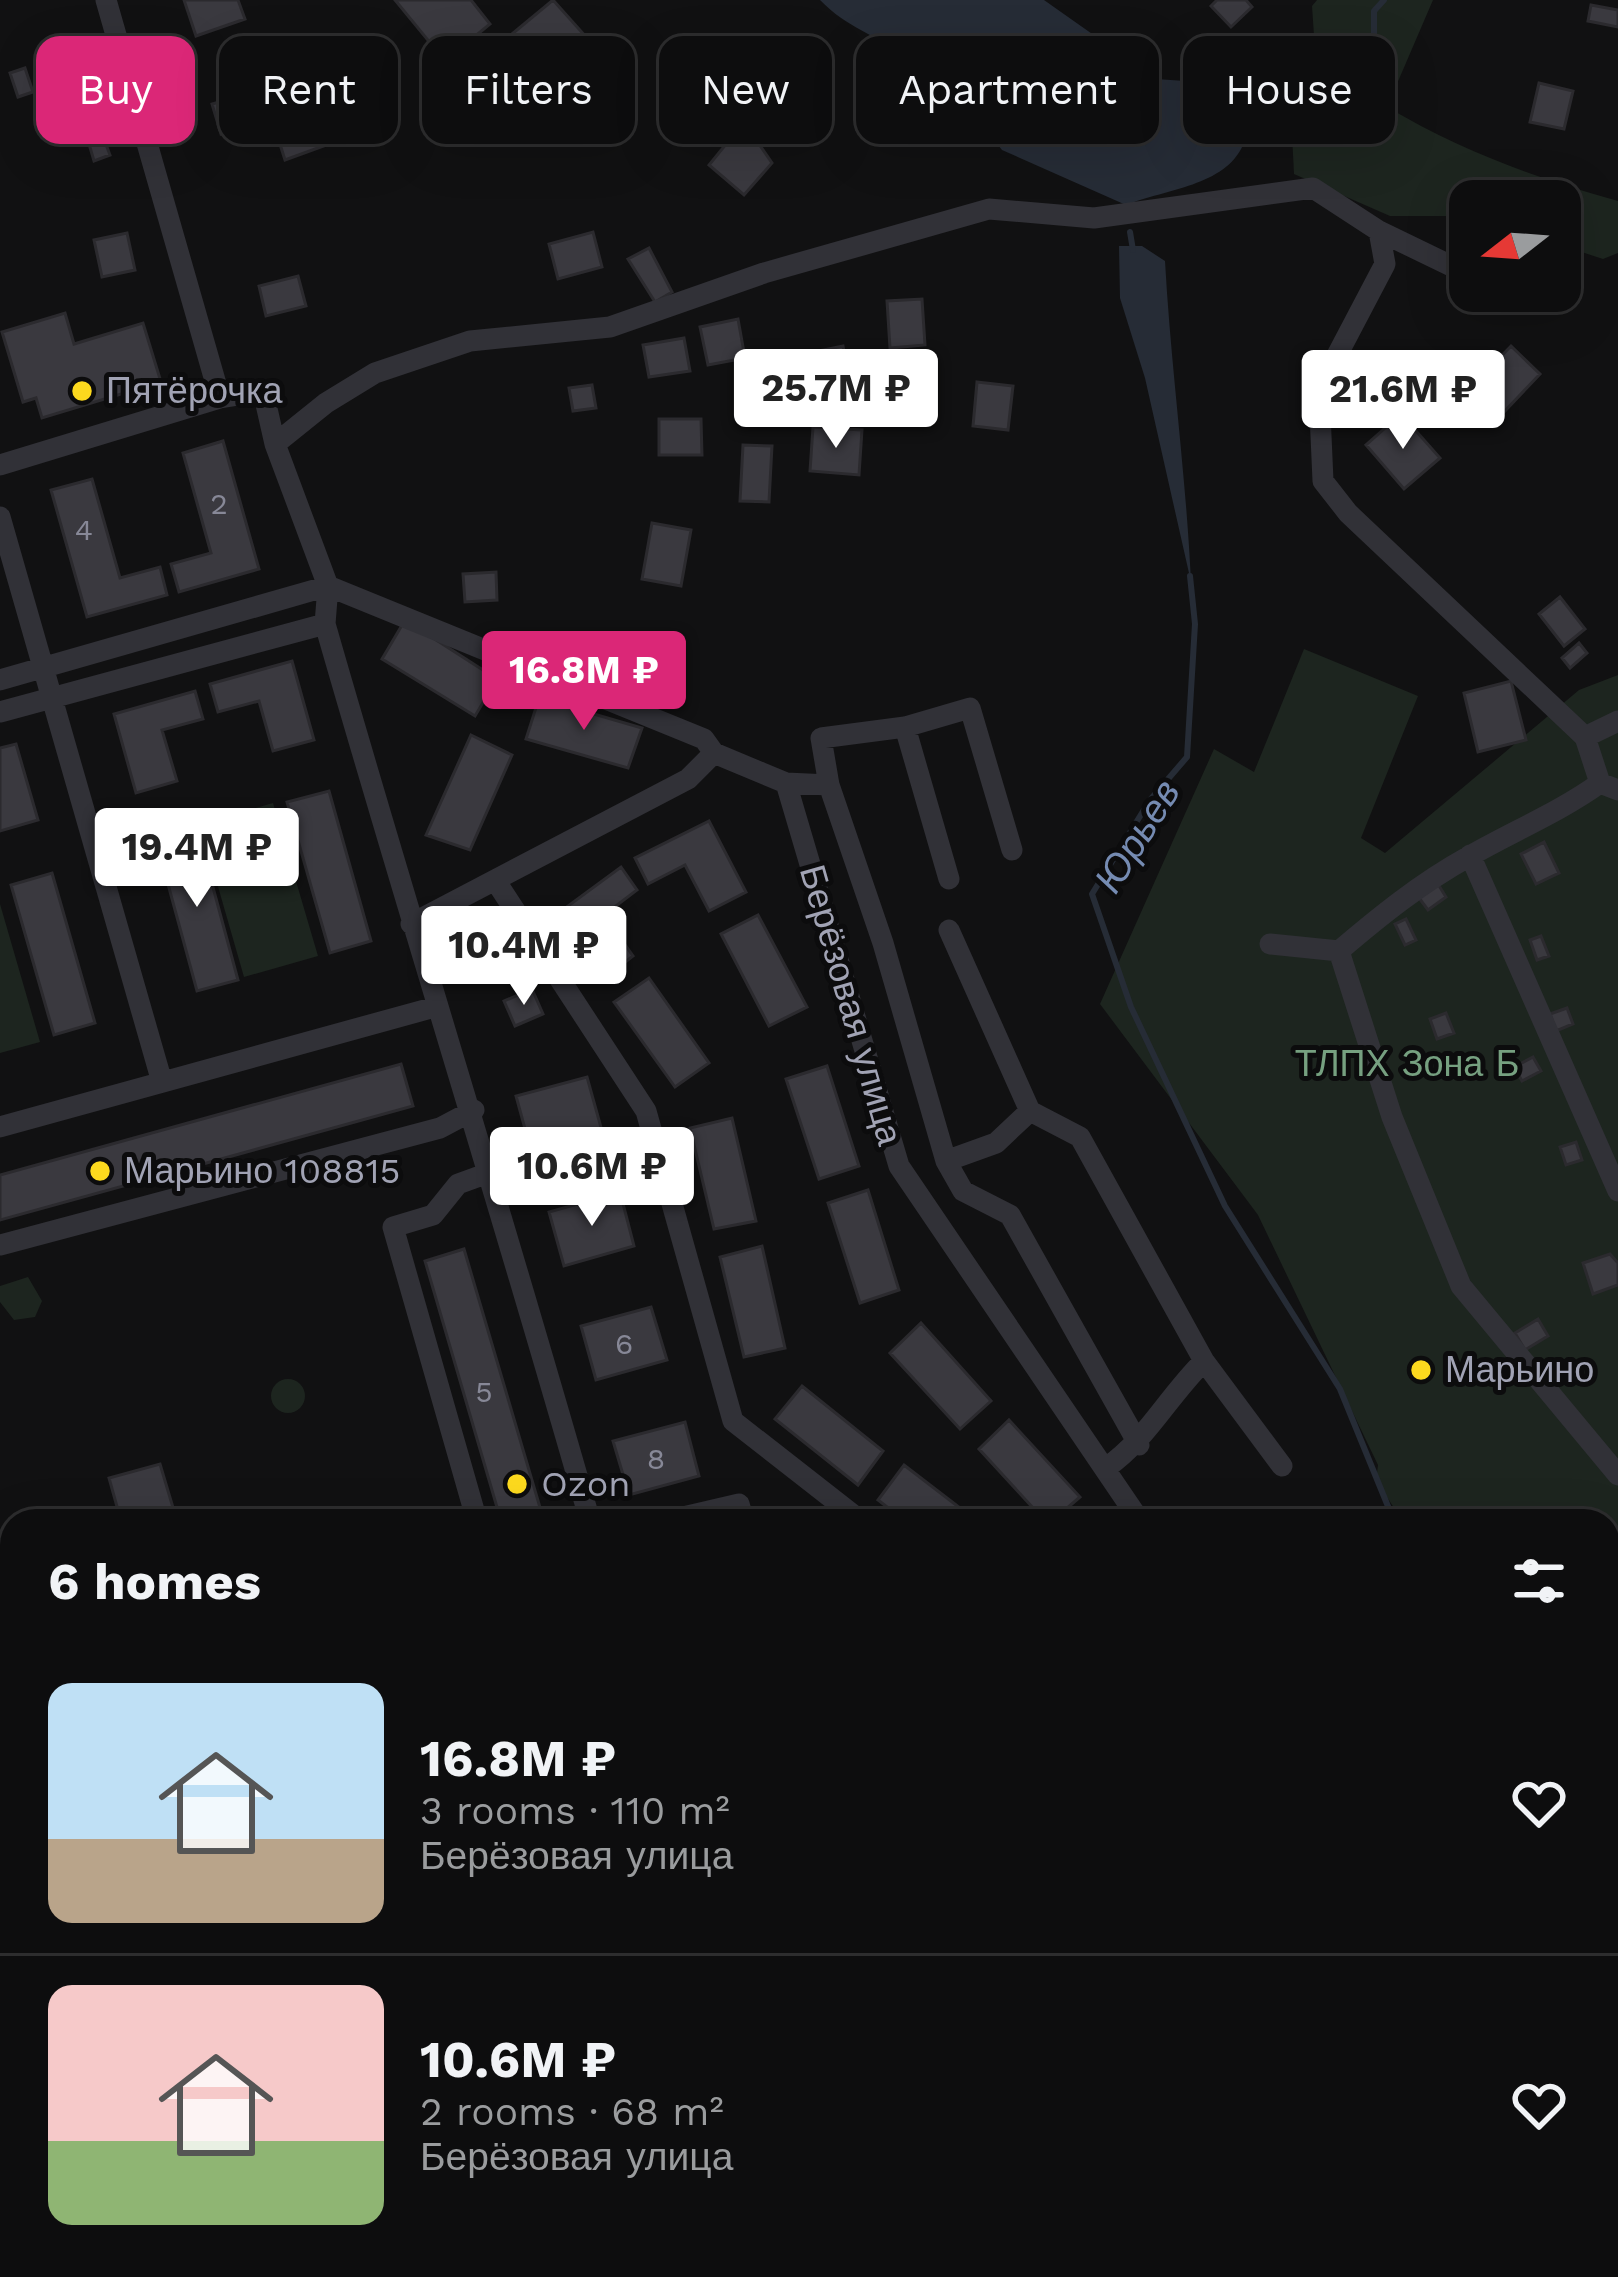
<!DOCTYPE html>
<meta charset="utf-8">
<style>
:root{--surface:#0d0d0e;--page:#161617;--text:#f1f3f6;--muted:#9a9c9e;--line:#2d2d2e;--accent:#db2777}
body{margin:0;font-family:"Work Sans",sans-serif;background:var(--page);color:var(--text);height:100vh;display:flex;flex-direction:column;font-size:45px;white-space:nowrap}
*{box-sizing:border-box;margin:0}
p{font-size:39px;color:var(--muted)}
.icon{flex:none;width:66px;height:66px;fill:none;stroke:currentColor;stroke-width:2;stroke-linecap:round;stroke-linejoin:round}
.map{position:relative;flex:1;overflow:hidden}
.side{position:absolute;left:0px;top:1509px;width:1620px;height:768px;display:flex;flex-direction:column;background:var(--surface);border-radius:36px 36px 0 0;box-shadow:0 12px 48px #0002,0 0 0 3px var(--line)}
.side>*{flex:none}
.top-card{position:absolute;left:36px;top:36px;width:1548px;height:108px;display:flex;gap:24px}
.needle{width:78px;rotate:253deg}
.buttons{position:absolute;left:1449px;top:180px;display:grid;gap:24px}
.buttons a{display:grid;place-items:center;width:132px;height:132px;border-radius:24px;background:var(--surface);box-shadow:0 12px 48px #0002,0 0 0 3px var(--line);font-size:60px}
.price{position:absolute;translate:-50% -102px;padding:0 27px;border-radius:12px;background:#fff;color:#222;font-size:39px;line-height:78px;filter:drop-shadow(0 3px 6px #0008)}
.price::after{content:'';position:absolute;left:50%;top:72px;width:36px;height:27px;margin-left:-18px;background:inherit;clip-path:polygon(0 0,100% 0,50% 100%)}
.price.current{background:var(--accent);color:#fff}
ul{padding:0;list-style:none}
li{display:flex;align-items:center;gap:36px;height:300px;padding:0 48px}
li+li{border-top:3px solid var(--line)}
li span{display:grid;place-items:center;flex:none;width:336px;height:240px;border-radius:24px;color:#555}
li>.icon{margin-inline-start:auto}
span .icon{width:144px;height:144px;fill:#fffc;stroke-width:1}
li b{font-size:51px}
h2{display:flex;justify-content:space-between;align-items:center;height:144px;padding:0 48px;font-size:51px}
.tag{padding:0 42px;border-radius:24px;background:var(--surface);box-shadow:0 12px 48px #0002,0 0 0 3px var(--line);font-size:42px;line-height:108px}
.tag.current{background:var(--accent);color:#fff}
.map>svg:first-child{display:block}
</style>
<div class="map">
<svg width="1618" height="2277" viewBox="0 0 1618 2277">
<rect width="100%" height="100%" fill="#111112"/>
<path fill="#1d251f" d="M1317,0h116l-46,107c75,44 148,71 231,94v52l-15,6 -43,-14v-44h-90v25l-12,-10h-68l-96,-42 -5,-99 27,-10 -4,-59z
M1304,649l114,47 -57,142 24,15 194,-163 39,-15v1602h-1229v-12h1219v-744h-205l-27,-40 2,-16 -120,-250 -158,-211 114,-255 40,23z
M273,803l45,153 -74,21 -44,-153z
M0,904l40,138 -40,11z
M28,1277l14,24 -7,16 -21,3 -14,-18v-16z
M271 1396a17 17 0 1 1 34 0a17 17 0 1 1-34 0Z
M0,1774l12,5v92l-12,-4z"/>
<path fill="#262c36" d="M820,0h224l112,79 88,6 27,51 -28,9c-18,41 -77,44 -117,60l-124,-55 -36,-46 -15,9 -34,-16 -10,-41c-32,-21 -61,-29 -87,-56z
M1119,246h23l23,15c6,108 21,213 26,321l-46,-204 -25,-80z"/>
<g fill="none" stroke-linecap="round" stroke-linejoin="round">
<path stroke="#262c36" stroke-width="6" d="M1255,106l61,-3 58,-24v-68l10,-11
M1130,232l3,18
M1190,576l5,48 -8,133 -37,43 -58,94 39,113 94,199 115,183 54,132
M1608,1836l10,12"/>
</g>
<path fill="#3a393f" stroke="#2b2a2e" stroke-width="3" d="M184,0h54l7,19 -49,17z
M395,0h76l19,24 -45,37z
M553,0l43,48 -43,35 -41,-49z
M1217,0h29l6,7 -21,20 -20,-21z
M1591,5l27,5v17l-30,-6z
M25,68l8,24 -15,5 -8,-24z
M1539,83l34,8 -9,38 -34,-7z
M243,95l9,29 -31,10 -9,-30z
M373,104l8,21 -96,35 -7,-22z
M744,122l28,41 -28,32 -35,-30z
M104,139l6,16 -16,6 -5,-17z
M593,232l9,35 -44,12 -9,-35z
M127,233l8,37 -33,7 -8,-37z
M649,248l23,44 -17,10 -27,-43z
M298,276l8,30 -40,10 -7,-30z
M922,299l3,46 -35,3 -3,-47z
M65,313l9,31 69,-21 18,59 -119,36 -6,-20 -13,4 -21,-70z
M738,319l7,39 -37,7 -8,-38z
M684,338l6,33 -41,6 -6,-32z
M843,346l6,32 -38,8 -7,-32z
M1511,346l29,28 -37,39 -29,-29z
M747,375l28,1 -1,37 -28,-1z
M977,382l36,4 -5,44 -35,-4z
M592,385l4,23 -23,3 -4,-23z
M1401,414l39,44 -36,31 -38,-44z
M659,419h42l1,36h-43z
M813,427l49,3 -3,45 -49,-4z
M223,441l36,128 -80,23 -8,-28 40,-11 -28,-100z
M743,445l29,1 -3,56 -29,-1z
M92,479l28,99 40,-11 7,28 -80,22 -36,-127z
M652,523l39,7 -10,56 -39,-7z
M496,572l1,28 -32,2 -2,-28z
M1560,597l25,32 -21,17 -25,-32z
M405,620l92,59 -22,37 -93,-57z
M1579,643l8,10 -17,15 -8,-10z
M292,661l22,79 -41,11 -14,-50 -41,11 -8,-28z
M1511,681l15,59 -48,12 -14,-59z
M195,691l8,28 -41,11 15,51 -41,12 -22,-79z
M539,698l103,30 -14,40 -102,-29z
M471,735l41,20 -42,95 -44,-15z
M16,744l22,76 -38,11v-83z
M329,791l42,150 -41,12 -43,-151z
M709,821l37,71 -37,19 -24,-46 -37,19 -13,-26z
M197,828l41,152 -41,11 -41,-151z
M1544,842l15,31 -23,11 -15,-30z
M621,867l16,23 -33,25 29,41 -33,26 -47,-65z
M52,873l43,150 -41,12 -43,-150z
M1438,884l8,13 -18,13 -9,-12z
M758,915l49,92 -38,19 -48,-92z
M1406,919l10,21 -11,5 -10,-21z
M1541,936l8,20 -12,4 -7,-20z
M649,978l60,85 -34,24 -61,-85z
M532,989l11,25 -28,12 -11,-25z
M1567,1008l6,16 -17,7 -6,-17z
M1446,1013l8,20 -17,6 -7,-20z
M1533,1057l8,14 -19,10 -8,-14z
M401,1064l12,42 -413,114v-45z
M827,1066l32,100 -40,13 -33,-100z
M587,1077l15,54 -71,20 -15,-55z
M732,1118l24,103 -42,8 -24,-101z
M1576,1142l6,18 -16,5 -6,-18z
M868,1190l31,100 -39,13 -32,-100z
M620,1192l14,54 -70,20 -15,-54z
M762,1246l23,102 -41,9 -24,-100z
M464,1249l80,272h-43l-76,-260z
M1610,1254l8,9v22l-25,9 -10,-31z
M651,1307l16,53 -71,20 -15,-54z
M1538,1319l10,17 -23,14 -10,-17z
M921,1323l70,78 -31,28 -70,-76z
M802,1386l81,65 -25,34 -83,-66z
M1009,1420l71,77 -28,24h-7l-66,-72z
M685,1422l14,54 -70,19 -16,-54z
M160,1464l17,57h-56l-12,-43z
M904,1465l73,56h-72l-27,-21z
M549,2265h36l4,12h-53l-2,-7z"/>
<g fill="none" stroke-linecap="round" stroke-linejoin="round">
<path stroke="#313137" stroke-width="21" d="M106,0l114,398
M1379,231l6,33 -52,99 -13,50 3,68 25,32 237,224 15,46 18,7
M1515,291l3,1
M275,444l51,-41 49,-30 95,-32 140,-14 154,-54 225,-64 105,9 219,-30 66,43 91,44
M0,465l220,-67 43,-7 12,53 53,142 -3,38c86,300 180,597 265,897
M0,517l162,565
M0,680l328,-94 376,153 10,14
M0,712l325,-88
M905,727l44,152
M1585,737l33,-16
M714,753l72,30 113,383 241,355
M786,783l43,2 54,158 63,218 17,30 47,24 129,230
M829,785l-8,-47 84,-11 65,-19 42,142
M1470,855l148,336
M495,880l151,231 87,310 128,100
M411,924l277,-145 26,-26
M949,930l81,181 50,26 124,224 78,105
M1270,944l69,7c41,-35 82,-68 129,-94 45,-26 90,-44 132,-74
M1339,951l53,166 69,169 157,189
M0,1127l435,-120
M946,1161l50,-18 34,-32
M0,1245l440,-117 34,-18
M1106,1468c42,-30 60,-69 98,-107
M477,1521l-84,-294 40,-12 25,-31 33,-12
M666,1521l73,-17 5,17
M0,2076l12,-11
M0,2096l12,12
M166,2265l11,12
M476,2265h1
M608,2265l4,12
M98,2277l15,-12
M626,2277l41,-12"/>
</g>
<g fill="#fcd91e" stroke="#0c0c0d" stroke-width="4.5">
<circle cx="82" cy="391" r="12"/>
<circle cx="100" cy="1171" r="12"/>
<circle cx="1421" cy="1370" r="12"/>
<circle cx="517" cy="1484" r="12"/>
</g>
<g text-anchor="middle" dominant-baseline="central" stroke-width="10" stroke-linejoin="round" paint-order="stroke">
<g font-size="30" fill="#878897">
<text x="219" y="503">2</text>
<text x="84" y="529">4</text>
<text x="624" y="1343">6</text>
<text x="484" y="1391">5</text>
<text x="656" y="1458">8</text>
</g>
<g font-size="36" fill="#a1a3b4" stroke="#0c0c0d" text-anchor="start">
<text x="106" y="391">Пятёрочка</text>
<text x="124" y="1171">Марьино 108815</text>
<text x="1445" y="1370">Марьино</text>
<text x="541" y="1484">Ozon</text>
</g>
<g font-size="36" fill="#a1a3b4" stroke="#0c0c0d">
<text transform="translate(851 1005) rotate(74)">Берёзовая улица</text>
</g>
<g font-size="36" fill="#76a080" stroke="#0c0c0d">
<text x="1407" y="1064">ТЛПХ Зона Б</text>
</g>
<g font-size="39" font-style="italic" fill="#758bb2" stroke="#0c0c0d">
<text transform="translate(1137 836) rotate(-58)">Юрьев</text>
</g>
</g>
</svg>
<div class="buttons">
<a><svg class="needle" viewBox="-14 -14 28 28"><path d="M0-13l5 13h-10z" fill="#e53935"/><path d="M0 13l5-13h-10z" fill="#9a9c9e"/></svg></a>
</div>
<b class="price" style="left:836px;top:451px">25.7M ₽</b>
<b class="price" style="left:1403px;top:452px">21.6M ₽</b>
<b class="price current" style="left:584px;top:733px">16.8M ₽</b>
<b class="price" style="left:197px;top:910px">19.4M ₽</b>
<b class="price" style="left:524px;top:1008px">10.4M ₽</b>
<b class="price" style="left:592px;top:1229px">10.6M ₽</b>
<div class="top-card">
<a class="tag current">Buy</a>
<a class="tag">Rent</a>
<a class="tag">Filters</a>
<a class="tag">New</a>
<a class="tag">Apartment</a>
<a class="tag">House</a>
</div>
<section class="side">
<h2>6 homes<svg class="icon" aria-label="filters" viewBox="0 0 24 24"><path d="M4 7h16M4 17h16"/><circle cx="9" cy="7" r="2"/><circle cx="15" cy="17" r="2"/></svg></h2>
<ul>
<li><span style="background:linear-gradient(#bfe0f5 65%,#b9a48a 0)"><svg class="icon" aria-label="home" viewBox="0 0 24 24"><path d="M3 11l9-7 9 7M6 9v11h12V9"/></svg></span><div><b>16.8M ₽</b><p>3 rooms · 110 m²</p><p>Берёзовая улица</p></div><svg class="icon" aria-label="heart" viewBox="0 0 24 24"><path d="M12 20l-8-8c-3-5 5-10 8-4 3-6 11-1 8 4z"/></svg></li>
<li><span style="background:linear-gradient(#f6c9c9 65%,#8fb573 0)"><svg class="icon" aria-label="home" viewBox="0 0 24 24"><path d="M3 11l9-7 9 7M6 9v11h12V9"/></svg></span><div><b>10.6M ₽</b><p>2 rooms · 68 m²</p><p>Берёзовая улица</p></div><svg class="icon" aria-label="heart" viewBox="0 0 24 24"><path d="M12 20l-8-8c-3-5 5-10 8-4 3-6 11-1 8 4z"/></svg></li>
</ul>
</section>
</div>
